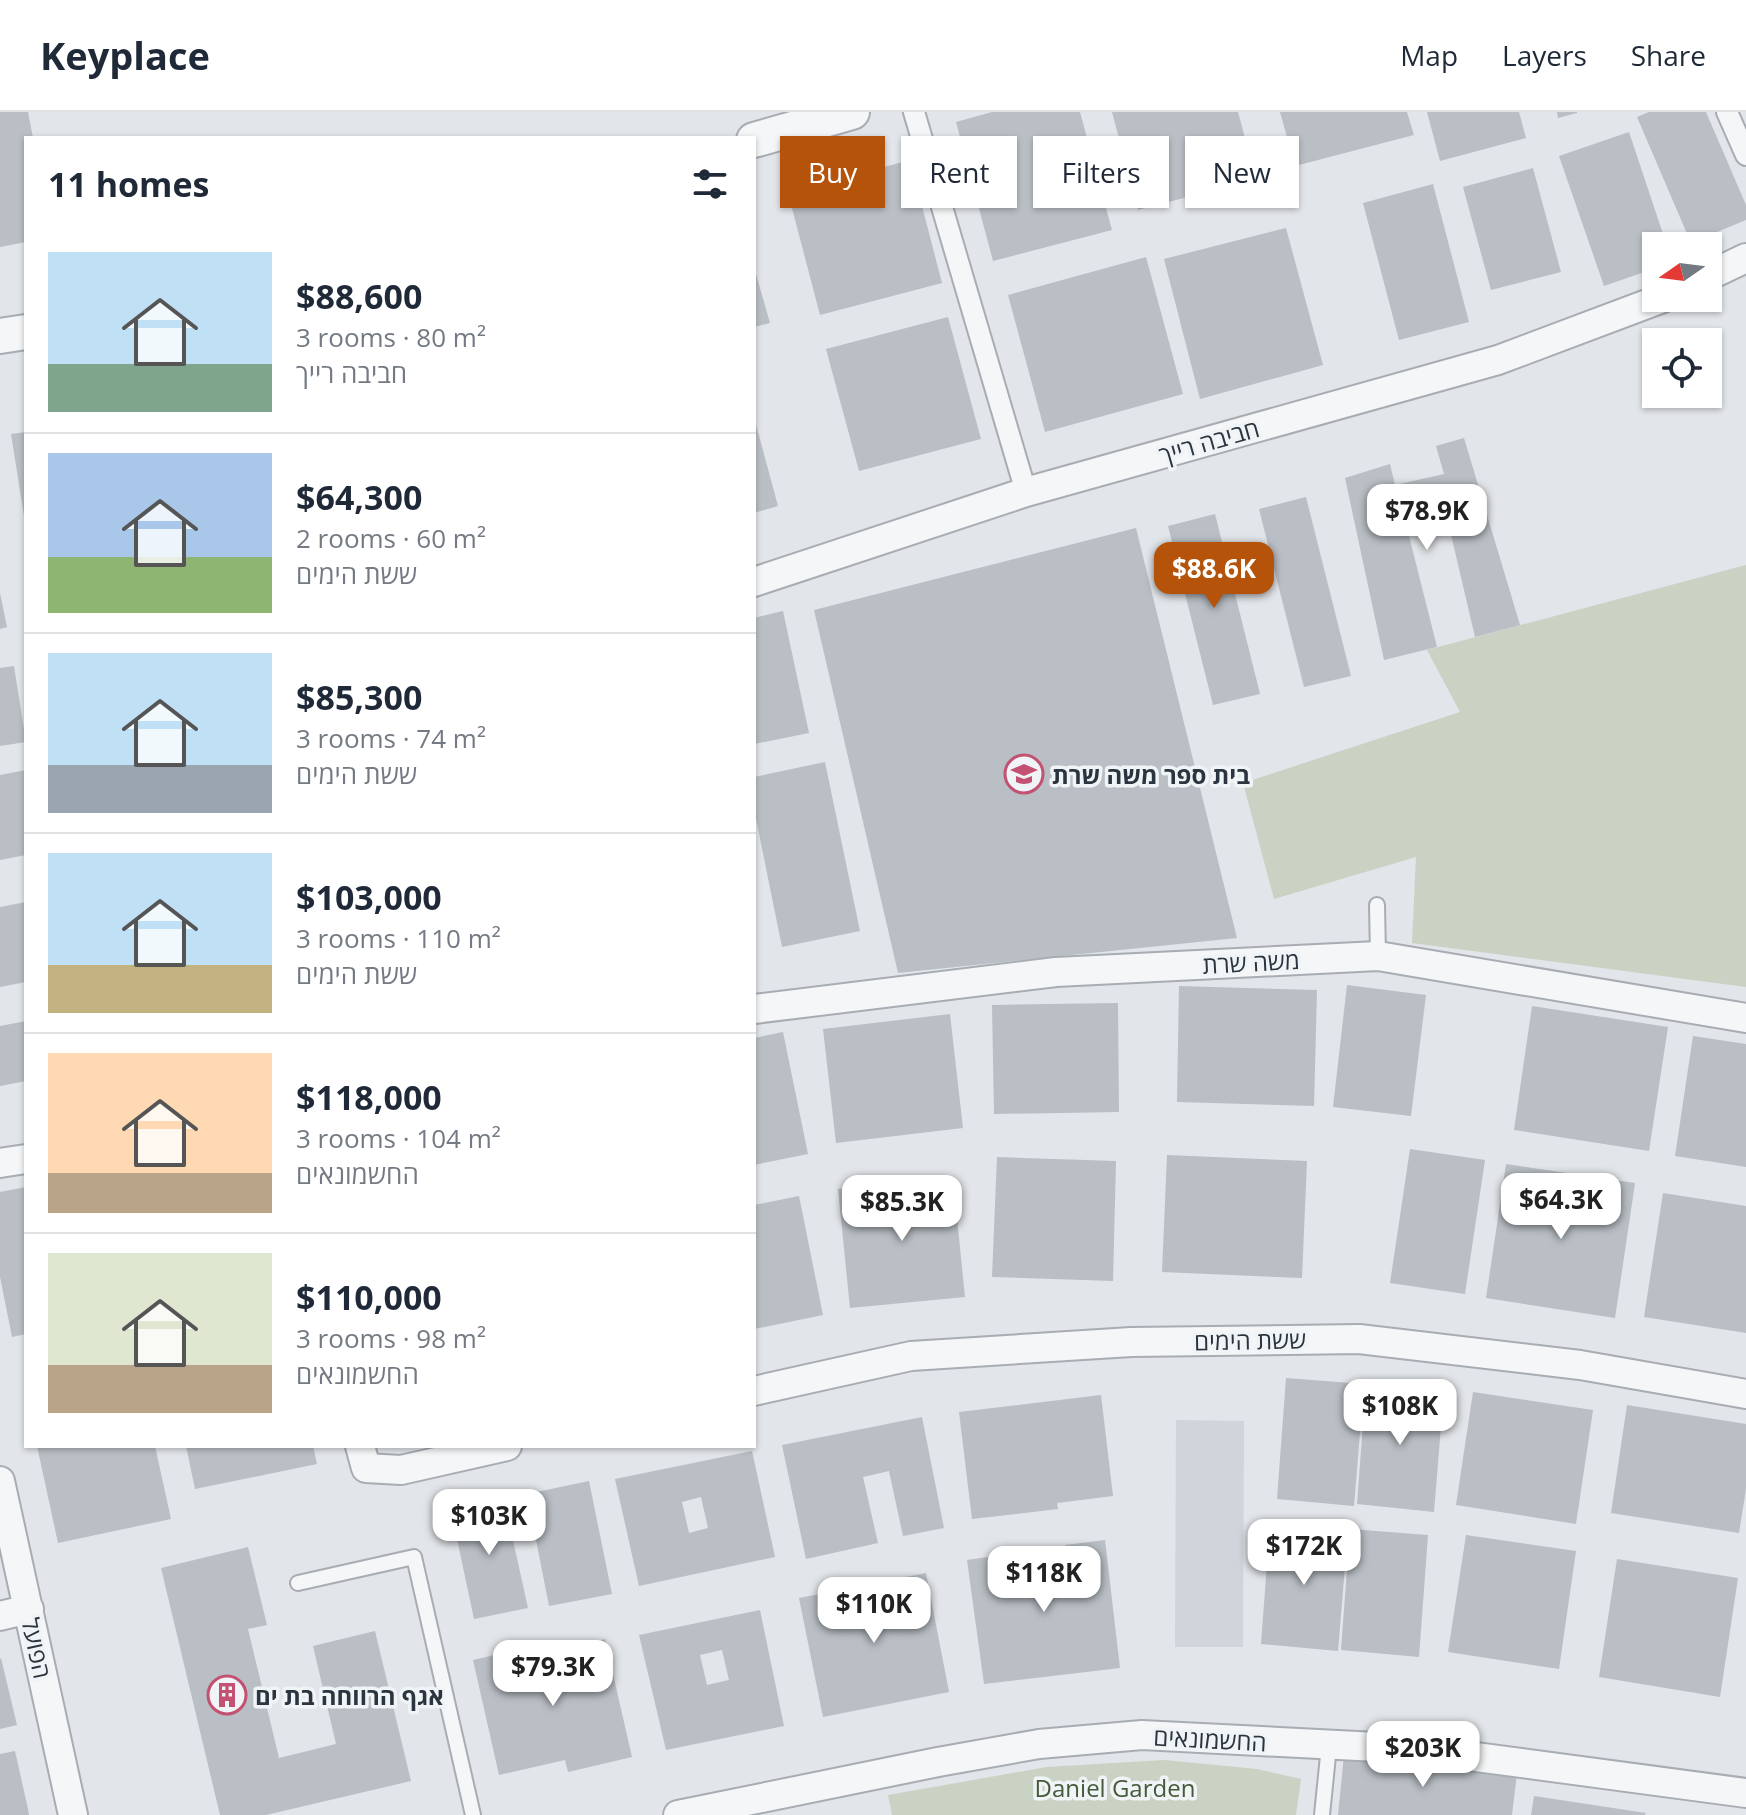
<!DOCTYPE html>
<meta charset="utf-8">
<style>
:root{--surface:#fff;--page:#f2f2f3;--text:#1f2937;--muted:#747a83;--line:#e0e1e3;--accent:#b45309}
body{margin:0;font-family:"Open Sans","Noto Sans Hebrew",sans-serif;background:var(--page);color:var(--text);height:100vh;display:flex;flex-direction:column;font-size:30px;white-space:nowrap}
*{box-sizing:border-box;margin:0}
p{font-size:26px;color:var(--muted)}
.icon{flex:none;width:44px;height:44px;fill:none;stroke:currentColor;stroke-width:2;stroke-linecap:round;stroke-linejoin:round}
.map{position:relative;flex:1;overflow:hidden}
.drawer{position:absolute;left:24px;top:24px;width:732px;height:1312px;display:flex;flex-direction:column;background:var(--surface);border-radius:0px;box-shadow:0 2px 6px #0004}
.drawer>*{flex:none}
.top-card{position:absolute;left:780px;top:24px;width:760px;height:72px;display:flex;gap:16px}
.needle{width:52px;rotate:256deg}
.fabs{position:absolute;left:1642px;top:120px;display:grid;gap:16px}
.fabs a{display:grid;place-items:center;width:80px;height:80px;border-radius:0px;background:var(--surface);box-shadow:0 2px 6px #0004;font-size:40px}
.price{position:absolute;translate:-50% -68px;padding:0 18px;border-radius:16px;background:#fff;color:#222;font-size:26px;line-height:52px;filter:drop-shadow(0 2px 4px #0008)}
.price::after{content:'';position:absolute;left:50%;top:48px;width:24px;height:18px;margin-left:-12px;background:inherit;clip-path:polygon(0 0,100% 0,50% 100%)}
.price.on{background:var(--accent);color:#fff}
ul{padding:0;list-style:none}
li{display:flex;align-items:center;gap:24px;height:200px;padding:0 24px}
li+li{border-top:2px solid var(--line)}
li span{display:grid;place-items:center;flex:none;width:224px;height:160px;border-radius:0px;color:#555}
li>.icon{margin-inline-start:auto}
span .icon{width:96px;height:96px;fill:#fffc;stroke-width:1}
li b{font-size:34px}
h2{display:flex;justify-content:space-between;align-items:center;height:96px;padding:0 24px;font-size:34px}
.chip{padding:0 28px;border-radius:0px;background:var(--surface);box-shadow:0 2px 6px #0004;font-size:28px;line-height:72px}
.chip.on{background:var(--accent);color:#fff}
header{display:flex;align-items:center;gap:48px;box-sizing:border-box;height:112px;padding:0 40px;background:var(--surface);border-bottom:2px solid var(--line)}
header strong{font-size:38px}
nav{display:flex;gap:44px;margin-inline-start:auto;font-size:28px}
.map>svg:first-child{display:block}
</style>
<header>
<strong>Keyplace</strong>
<nav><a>Map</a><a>Layers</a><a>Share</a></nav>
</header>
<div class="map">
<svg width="1746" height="1703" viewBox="0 0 1746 1703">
<rect width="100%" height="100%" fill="#e2e5e9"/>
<path fill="#d0d5db" d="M1176,1308l68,1 -1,226h-68z"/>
<path fill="#c9d2c3" d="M1746,453v422l-334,-44 4,-86 -142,42 -31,-116 217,-71 -33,-62z
M1164,1648l93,9 44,10 -5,36h-404l-4,-20 159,-28z"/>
<path fill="#b9bfc5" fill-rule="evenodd" d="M0,0h28l5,26h-7v104l-26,5z
M992,0h88l32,118 -119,31 -37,-139z
M1112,0h126l18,67 -118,31z
M1280,0h127l7,23 -119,31z
M1427,0h92l7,26 -86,23z
M1557,0h20v1l-19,5z
M1649,0h57l40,93v15l-55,23 -54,-126z
M1629,20l38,114h-11v22l-52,18 -45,-130z
M910,48l32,123 -122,32 -32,-122z
M1533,56l28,104 -70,18 -28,-103z
M1433,72l36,138 -70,18 -36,-137z
M1286,116l37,137 -123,34 -36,-140z
M1146,145l37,137 -138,38 -37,-137z
M754,155l16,56 -16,4z
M948,205l33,122 -122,32 -33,-122z
M755,309l23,85 -24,7v-91z
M26,320v84h-2l-13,-82z
M1464,326l56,187 -45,12 -33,-141 -40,12 35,139 -53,13 -39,-182 45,-14 5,21 49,-11 -8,-28z
M1306,385l45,179 -47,11 -45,-178z
M1215,402l45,180 -47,11 -45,-179z
M1136,416l101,410 -339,35 -84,-363z
M0,481l7,34 -7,2z
M783,499l26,122 -55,11v-126z
M14,554l12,76 -26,4v-78z
M825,650l35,169 -78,16 -28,-138v-32z
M26,658v85l-26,5v-85z
M26,790v80l-26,5v-80z
M1347,873l79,10 -15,121 -78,-9z
M1179,874l138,4 -3,116 -137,-4z
M1118,891l1,109 -125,2 -2,-109z
M1532,894l136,21 -19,124 -135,-21z
M950,902l13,114 -127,15 -13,-114z
M26,909v60l-26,5v-60z
M783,920l25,122 -54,11v-127z
M1693,924l53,8v123l-71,-11z
M1410,1037l75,11 -20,134 -75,-11z
M1167,1043l140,6 -5,117 -140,-6z
M997,1045l119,4 -3,120 -121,-4z
M1506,1052l129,19 -20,135 -129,-20z
M953,1066l12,119 -115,11 -12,-119z
M26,1075v147l-14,3 -12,-60v-85z
M1663,1081l83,13v127l-102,-16z
M799,1084l24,119 -69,14v-124z
M1286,1266l78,6 -10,122 -77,-7z
M1366,1272l78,6 -10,122 -77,-8z
M1473,1280l120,18 -17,114 -120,-19z
M1101,1283l12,101 -56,7 1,6 -86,10 -13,-107z
M1627,1293l119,19v65l-7,44 -128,-20z
M922,1305l22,111 -41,8 -14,-65 -17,4 -9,2 15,66 -72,16 -24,-114z
M37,1334h118l16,73 -113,24z
M186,1334h127l4,18 -122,25z
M752,1339l23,106 -136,29 -24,-107zM701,1385l7,31 -19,5 -7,-31z
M589,1369l23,113 -63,12 -22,-112z
M503,1383l25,113 -54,11 -24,-113z
M1270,1411l78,7 -10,121 -77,-7z
M1350,1417l78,6 -9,122 -78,-7z
M1466,1423l110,16 -17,118 -111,-17z
M1105,1428l15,128 -136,16 -17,-124 67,-10 2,10 30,-4 -1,-11z
M248,1435l19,78 -19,4 31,129 57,-14 -23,-98 62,-15 36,150 -145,34h-46l-59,-247z
M1617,1447l121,19 -18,119 -121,-20z
M926,1461l23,119 -126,25 -24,-119z
M760,1498l24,116 -118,24 -27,-115zM722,1538l7,30 -22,5 -7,-30z
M605,1527l27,118 -64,15 -3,-12 -66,15 -26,-115 57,-13 5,23 10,-3 -4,-14z
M1,1546l16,67 -17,4v-70z
M15,1639l13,58 1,6h-29v-61z
M1344,1643l173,18 -5,42h-174z
M1534,1684l112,17 -1,2h-114z"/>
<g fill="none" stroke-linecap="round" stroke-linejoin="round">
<defs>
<path id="service" d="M1377,793l1,51
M298,1471l116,-26 59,258
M1322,1703l7,-69"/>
<path id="pedestrian" d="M914,0l112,380
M1727,0l19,43"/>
<path id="minor" d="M1708,164l38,-18
M754,470l272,-90 472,-132 165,-62
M754,897l302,-37 322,-16 368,62
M0,1051l26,-4
M754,1279l157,-35 220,-14 228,-3 221,26 166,29
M360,1334l6,22 35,2 106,-24
M0,1369l73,334
M0,1504l29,-7
M678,1703l260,-53 101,-18 103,-9 274,14 330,44"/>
<path id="tertiary" d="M754,28l98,-28
M0,224l26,-4"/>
</defs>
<use href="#service" stroke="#a7adb3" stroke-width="18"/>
<use href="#pedestrian" stroke="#a7adb3" stroke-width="24"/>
<use href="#minor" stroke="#a7adb3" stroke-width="32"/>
<use href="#tertiary" stroke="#a7adb3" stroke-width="38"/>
<use href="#service" stroke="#f4f6f7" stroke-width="14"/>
<use href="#pedestrian" stroke="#f4f6f7" stroke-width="20"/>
<use href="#minor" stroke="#f4f6f7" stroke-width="28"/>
<use href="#tertiary" stroke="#f4f6f7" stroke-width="34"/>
</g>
<defs>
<symbol id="school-ring" viewBox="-11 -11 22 22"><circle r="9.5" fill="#f1f4f6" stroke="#c35172" stroke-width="1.5"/><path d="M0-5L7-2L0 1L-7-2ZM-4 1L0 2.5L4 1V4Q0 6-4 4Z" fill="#c35172"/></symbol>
<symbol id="building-ring" viewBox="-11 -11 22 22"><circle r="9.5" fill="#f1f4f6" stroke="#c35172" stroke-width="1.5"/><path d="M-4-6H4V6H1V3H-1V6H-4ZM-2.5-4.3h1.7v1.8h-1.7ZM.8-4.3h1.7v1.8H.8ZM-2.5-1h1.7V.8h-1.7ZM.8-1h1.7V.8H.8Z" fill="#c35172"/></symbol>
</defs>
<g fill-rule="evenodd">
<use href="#school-ring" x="1002" y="640" width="44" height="44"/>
<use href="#building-ring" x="205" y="1561" width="44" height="44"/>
</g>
<g text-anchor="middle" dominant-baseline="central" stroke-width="7" stroke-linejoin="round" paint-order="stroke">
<g font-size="24" fill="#2b353f" stroke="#f1f4f6">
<text transform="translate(1209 329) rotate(-16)">חביבה רייך</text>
<text transform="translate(1251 850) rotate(-3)">משה שרת</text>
<text transform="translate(1250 1228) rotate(-1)">ששת הימים</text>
<text transform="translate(37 1536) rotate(78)">הפועל</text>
<text transform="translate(1210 1627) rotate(3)">החשמונאים</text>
</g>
<g font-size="24" font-weight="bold" fill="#2b353f" stroke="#f1f4f6" text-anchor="start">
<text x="1052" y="662">בית ספר משה שרת</text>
<text x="255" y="1583">אגף הרווחה בת ים</text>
</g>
<g font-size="24" fill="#445a3a" stroke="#f1f4f6">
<text x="1115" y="1675">Daniel Garden</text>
</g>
</g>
</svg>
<div class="fabs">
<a><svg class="needle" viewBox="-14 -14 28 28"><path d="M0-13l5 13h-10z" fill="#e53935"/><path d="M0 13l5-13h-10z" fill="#747a83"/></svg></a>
<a><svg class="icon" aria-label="locate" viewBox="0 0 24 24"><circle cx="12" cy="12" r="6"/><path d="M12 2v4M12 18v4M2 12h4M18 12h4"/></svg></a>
</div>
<b class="price" style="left:1427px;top:440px">$78.9K</b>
<b class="price on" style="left:1214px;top:498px">$88.6K</b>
<b class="price" style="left:1561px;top:1129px">$64.3K</b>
<b class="price" style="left:902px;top:1131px">$85.3K</b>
<b class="price" style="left:1400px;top:1335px">$108K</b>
<b class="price" style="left:489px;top:1445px">$103K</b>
<b class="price" style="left:1304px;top:1475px">$172K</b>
<b class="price" style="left:1044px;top:1502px">$118K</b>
<b class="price" style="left:874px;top:1533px">$110K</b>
<b class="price" style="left:553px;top:1596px">$79.3K</b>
<b class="price" style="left:1423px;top:1677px">$203K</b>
<div class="top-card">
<a class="chip on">Buy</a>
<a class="chip">Rent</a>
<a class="chip">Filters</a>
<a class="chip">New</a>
</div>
<section class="drawer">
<h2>11 homes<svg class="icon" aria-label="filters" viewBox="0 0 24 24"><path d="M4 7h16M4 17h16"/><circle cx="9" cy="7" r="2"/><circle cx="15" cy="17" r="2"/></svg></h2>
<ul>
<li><span style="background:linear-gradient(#bfe0f5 70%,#7fa58c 0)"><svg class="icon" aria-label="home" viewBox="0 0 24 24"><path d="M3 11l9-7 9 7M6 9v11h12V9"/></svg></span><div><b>$88,600</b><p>3 rooms · 80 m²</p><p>חביבה רייך</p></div></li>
<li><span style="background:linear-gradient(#a9c7e8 65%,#8fb573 0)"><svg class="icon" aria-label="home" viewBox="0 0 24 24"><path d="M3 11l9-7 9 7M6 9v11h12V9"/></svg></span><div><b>$64,300</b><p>2 rooms · 60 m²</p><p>ששת הימים</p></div></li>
<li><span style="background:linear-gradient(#bfe0f5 70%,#9aa5b1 0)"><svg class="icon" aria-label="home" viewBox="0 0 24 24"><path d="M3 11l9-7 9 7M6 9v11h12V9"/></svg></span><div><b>$85,300</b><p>3 rooms · 74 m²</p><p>ששת הימים</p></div></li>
<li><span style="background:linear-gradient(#bfe0f5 70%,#c2b280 0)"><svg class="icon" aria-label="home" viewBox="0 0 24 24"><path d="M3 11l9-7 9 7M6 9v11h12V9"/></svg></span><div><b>$103,000</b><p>3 rooms · 110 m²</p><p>ששת הימים</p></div></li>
<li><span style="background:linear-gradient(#ffd9b3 75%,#b9a48a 0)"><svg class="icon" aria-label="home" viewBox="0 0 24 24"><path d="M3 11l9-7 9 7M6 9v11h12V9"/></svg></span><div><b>$118,000</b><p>3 rooms · 104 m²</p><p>החשמונאים</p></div></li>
<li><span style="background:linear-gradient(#dfe7d0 70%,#b9a48a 0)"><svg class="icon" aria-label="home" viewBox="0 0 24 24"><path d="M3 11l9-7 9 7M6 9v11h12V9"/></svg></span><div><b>$110,000</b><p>3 rooms · 98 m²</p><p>החשמונאים</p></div></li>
</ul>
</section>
</div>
